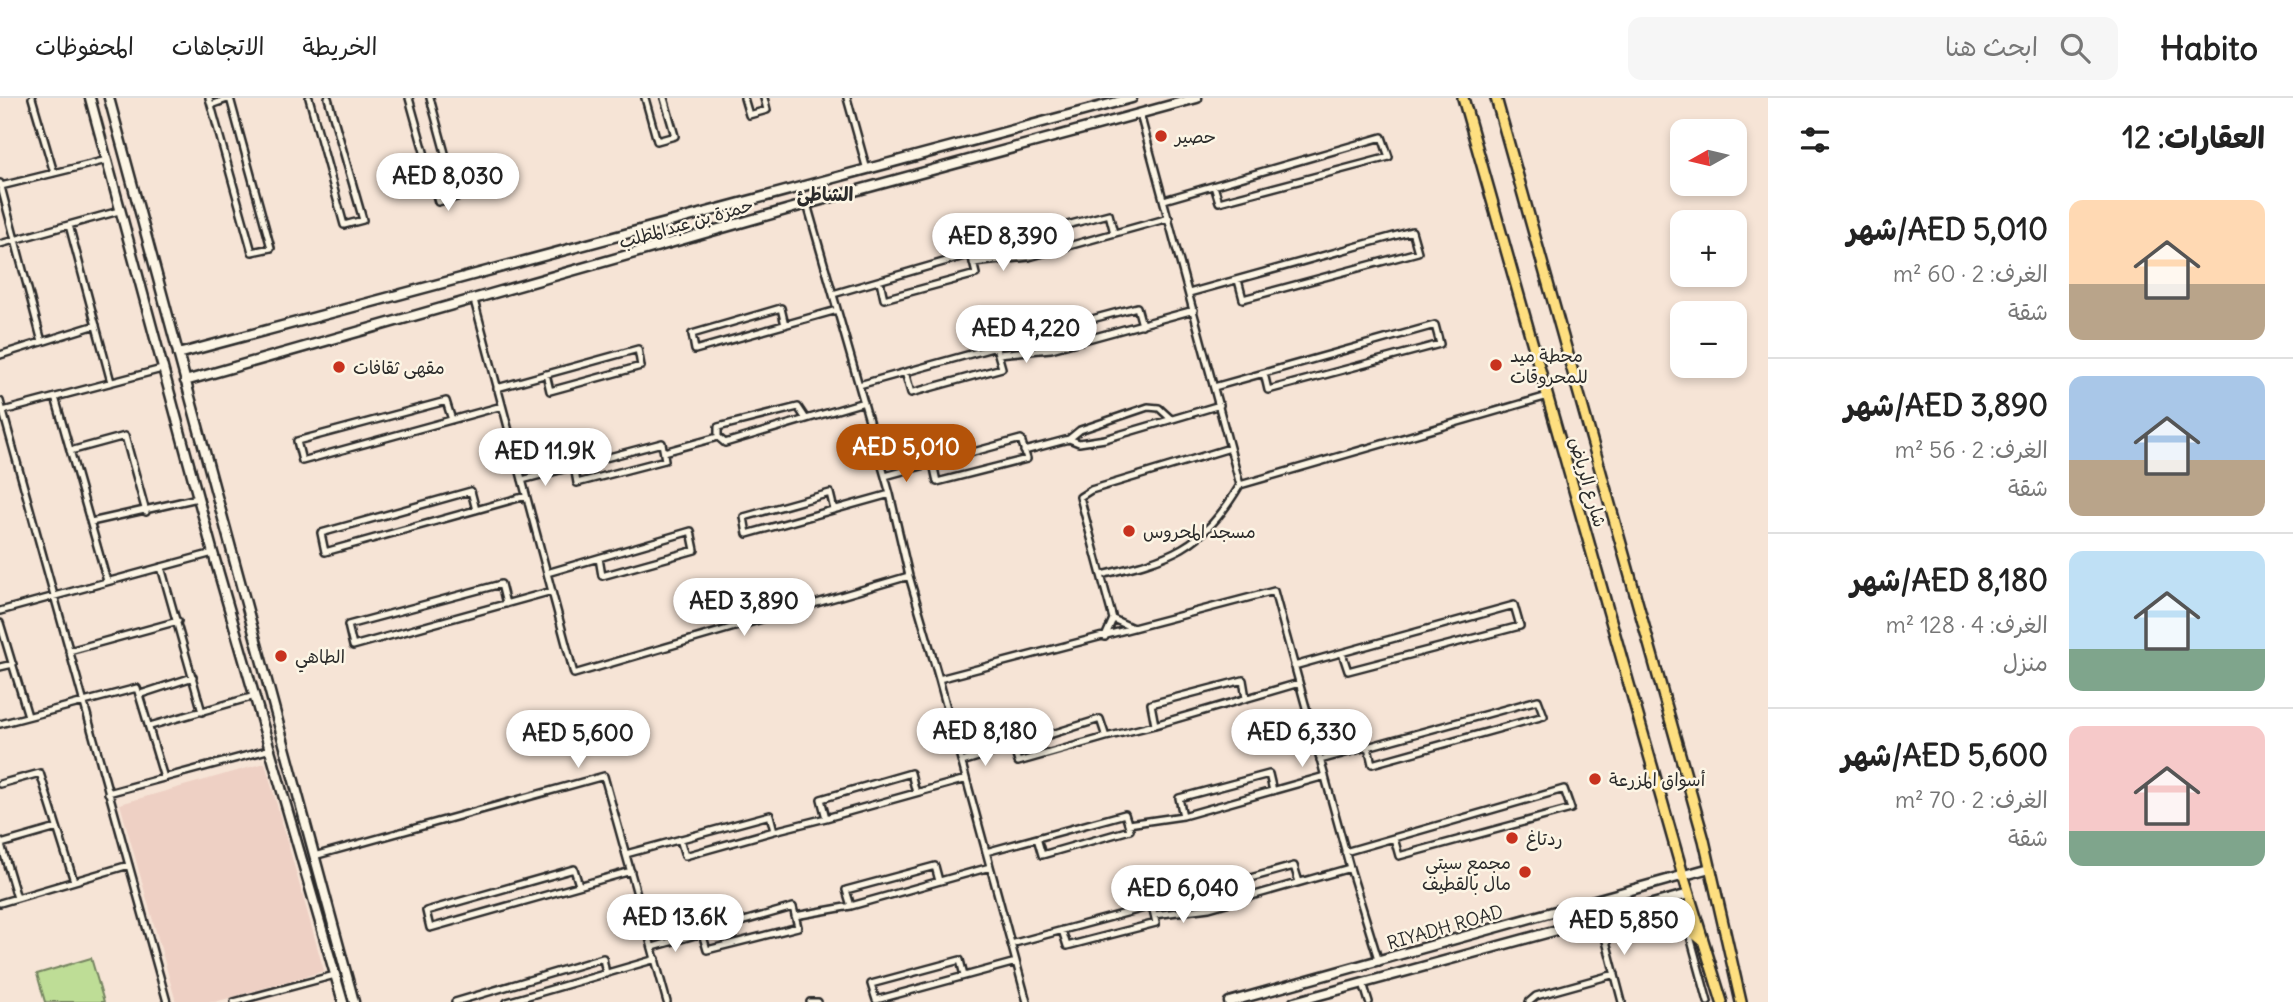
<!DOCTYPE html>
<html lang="ar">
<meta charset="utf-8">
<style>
:root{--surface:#fff;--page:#f6f6f6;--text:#222;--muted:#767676;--line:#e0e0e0;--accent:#b45309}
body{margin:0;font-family:Delius,"Playpen Sans Arabic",sans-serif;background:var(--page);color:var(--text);direction:rtl;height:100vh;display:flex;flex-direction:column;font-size:26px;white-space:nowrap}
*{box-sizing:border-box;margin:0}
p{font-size:23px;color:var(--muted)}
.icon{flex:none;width:38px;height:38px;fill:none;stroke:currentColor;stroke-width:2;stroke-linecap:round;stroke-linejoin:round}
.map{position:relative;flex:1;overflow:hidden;direction:ltr}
.side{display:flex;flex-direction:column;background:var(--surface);width:525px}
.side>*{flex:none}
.needle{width:46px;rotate:262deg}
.buttons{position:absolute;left:1670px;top:21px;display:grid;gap:14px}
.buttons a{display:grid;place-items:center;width:77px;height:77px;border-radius:14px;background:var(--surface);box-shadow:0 4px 10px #0003;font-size:35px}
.price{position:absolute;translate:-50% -60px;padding:0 16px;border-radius:24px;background:#fff;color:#222;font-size:23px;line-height:46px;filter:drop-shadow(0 2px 4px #0008)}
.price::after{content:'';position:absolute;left:50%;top:42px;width:21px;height:16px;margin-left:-10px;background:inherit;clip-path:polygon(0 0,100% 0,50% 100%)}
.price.current{background:var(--accent);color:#fff}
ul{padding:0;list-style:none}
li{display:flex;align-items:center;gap:21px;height:175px;padding:0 28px}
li+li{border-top:2px solid var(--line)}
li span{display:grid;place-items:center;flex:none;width:196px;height:140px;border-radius:14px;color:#555}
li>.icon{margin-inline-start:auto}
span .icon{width:84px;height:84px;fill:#fffc;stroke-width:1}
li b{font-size:30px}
h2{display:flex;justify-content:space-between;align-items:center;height:84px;padding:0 28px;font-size:30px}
header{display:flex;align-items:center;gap:42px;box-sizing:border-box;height:98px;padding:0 35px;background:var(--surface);border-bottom:2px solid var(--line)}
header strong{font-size:33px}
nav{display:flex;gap:38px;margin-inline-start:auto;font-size:24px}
.search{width:490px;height:63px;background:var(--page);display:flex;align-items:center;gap:18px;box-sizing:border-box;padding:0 24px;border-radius:14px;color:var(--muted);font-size:26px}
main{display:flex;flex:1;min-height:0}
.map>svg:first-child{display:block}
</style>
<header>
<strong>Habito</strong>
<div class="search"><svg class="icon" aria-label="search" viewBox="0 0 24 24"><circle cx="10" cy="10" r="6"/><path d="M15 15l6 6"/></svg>ابحث هنا</div>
<nav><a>الخريطة</a><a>الاتجاهات</a><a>المحفوظات</a></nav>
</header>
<main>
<section class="side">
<h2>العقارات: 12<svg class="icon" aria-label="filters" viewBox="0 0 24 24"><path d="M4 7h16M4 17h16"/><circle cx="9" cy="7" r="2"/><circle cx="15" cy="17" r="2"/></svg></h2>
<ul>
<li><span style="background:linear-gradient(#ffd9b3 60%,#b9a48a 0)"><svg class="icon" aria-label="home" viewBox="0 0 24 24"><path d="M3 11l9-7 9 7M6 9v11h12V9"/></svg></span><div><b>AED 5,010/شهر</b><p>الغرف: 2 · 60 m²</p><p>شقة</p></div></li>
<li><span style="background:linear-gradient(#a9c7e8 60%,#b9a48a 0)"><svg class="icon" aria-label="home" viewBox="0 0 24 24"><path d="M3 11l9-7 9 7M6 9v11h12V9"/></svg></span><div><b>AED 3,890/شهر</b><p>الغرف: 2 · 56 m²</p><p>شقة</p></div></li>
<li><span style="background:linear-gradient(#bfe0f5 70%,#7fa58c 0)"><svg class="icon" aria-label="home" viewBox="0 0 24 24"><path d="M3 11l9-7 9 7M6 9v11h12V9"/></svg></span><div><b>AED 8,180/شهر</b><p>الغرف: 4 · 128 m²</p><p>منزل</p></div></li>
<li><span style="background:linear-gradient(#f6c9c9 75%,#7fa58c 0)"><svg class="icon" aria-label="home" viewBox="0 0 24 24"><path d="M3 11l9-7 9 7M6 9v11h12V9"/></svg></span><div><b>AED 5,600/شهر</b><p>الغرف: 2 · 70 m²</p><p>شقة</p></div></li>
</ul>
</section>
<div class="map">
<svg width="1768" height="904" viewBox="0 0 1768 904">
<rect width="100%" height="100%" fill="#f6e4d6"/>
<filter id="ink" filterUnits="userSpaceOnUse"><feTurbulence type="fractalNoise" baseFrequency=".0143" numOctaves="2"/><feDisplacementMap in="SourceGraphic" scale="14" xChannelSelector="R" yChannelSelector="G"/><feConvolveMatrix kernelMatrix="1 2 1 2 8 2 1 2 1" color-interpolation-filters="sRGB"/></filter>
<g filter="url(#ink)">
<path fill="#eed0c4" d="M265,665l59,208 -109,31h-39l-56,-198z"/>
<path fill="#bedd96" stroke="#748460" stroke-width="2" d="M91,860l13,44h-59l-8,-28z"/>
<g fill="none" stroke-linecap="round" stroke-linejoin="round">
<defs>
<path id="street" d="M32,0l22,75
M209,0l2,7 41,147 19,-4 -41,-150 -19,7
M309,0l35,127 19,-5 -35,-122
M409,0l29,104 19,-5 -27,-99
M645,0l12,43 18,-5 -11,-38
M744,0l5,17 18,-5 -3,-12
M847,0l20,72
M1140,16l100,371 308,-89
M0,85l42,159
M1,88l106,-26
M1164,102l218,-63 7,20 -170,45 -5,-16
M69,127l42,157
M1114,135l-5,-19 -84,22 4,21 140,-39
M0,146l119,-33
M973,165l56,-6
M1189,195l223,-62 6,21 -175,47 -5,-19
M833,196l138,-40 5,20 -92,25 -4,-18
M474,202l100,374 335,-98 -19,-82 -83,-290
M785,227l-4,-17 -89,26 3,16 142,-40
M1142,227l-5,-18 -90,24 4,18 143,-39
M998,256l53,-5
M0,257l96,-30
M859,287l137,-38 6,21 -91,25 -6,-21
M1214,289l221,-62 5,19 -172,46 -4,-17
M497,290l141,-39 3,17 -91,25 -4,-17
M55,299l52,184
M0,303l167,601
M3,313l159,-42
M806,321l-8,-12 -80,20v10l7,6 139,-41
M452,322l-6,-19 -149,40 5,20 200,-55
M1069,341l11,-9 68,-23 11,1 12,11
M70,353l55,-15 21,76
M1024,353l45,-12 10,4 26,-4 115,-34
M664,354l54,-15
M885,378l136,-37 6,20 -90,23 -4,-19
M522,382l140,-37 3,17 -88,23 -3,-17
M476,412l-5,-19 -150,42 4,19 201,-56
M834,412l-4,-17 -86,24 3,17 143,-40
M91,424l107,-24
M161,469l41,145
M547,475l144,-42 4,19 -93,26 -3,-18
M1101,477l-21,-78 11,-7 139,-42
M909,478l30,103
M506,506l-5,-20 -153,41 5,21 199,-55
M0,513l213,-58
M0,525l28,93
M1133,530l-20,-9 -12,-44c70,-17 100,-25 139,-90
M1105,539l8,-18
M69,553l109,-30
M1294,568l220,-61 6,21 -172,45 -6,-18
M0,569l13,-3
M141,596l52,-17
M1246,600l-3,-18 -92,24 4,21 144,-42
M0,626l137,-36 27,90
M150,628l105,-30
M1106,639l49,-12
M1320,662l218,-60 6,16 -172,48 -4,-17
M962,664l138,-43 6,18 -88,25 -5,-16
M0,686l40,-11 34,108
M1273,693l-4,-17 -90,24 4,18 142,-40
M108,695l163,-44
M916,695l-5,-20 -90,26 5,19 140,-39
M1128,726l55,-8
M774,733l52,-13
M0,743l17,57
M1,746l56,-16
M986,754l139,-38 5,16 -88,25 -5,-17
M1345,754l219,-63 7,20 -172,47 -5,-18
M626,756l144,-39 4,16 -89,25 -5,-17
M314,758l290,-80 63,226
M939,783l-4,-15 -89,24 5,16 139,-39
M1299,784l-5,-16 -88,24 3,18 141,-40
M579,787l-5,-16 -148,42 4,17 201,-57
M0,805l129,-38
M1154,817l55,-7
M795,818l56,-10
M1600,820l22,84
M1688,831l20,73
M1011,846l141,-38 4,17 -89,23 -5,-16
M653,849l140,-40 5,20 -91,23 -5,-17
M964,878l-4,-16 -89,24 5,16 140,-38
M1363,885l6,19
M234,904l101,-27
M455,904l148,-44 3,16
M507,904l149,-43
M810,904h8
M1027,904l-88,-323 335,-88 76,277 29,94
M1529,904l7,-6 79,-22"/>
<path id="secondary" d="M90,0l123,455 130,449
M109,0l245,904
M178,256l954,-256
M185,283l622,-177 390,-106
M1229,904l481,-134
M1294,904l395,-108"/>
<path id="primary" d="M1463,0l220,777 39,127
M1496,0l208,742 37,162
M1640,809l39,14 23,19"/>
</defs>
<use href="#street" stroke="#2b2b2b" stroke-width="10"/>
<use href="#secondary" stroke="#2b2b2b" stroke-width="13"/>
<use href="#primary" stroke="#2b2b2b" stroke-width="14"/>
<use href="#street" stroke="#fcf5e5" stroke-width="5"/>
<use href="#secondary" stroke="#fcf5e5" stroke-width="8"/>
<use href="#primary" stroke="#fedf80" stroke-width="9"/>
</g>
</g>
<g fill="#c8321e" stroke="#fcf5e5" stroke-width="2.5">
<circle cx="1161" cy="38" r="7"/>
<circle cx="1496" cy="267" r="7"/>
<circle cx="339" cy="269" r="7"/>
<circle cx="1129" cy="433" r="7"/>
<circle cx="281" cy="558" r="7"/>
<circle cx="1595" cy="681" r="7"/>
<circle cx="1512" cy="740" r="7"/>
<circle cx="1525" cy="774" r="7"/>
</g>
<g text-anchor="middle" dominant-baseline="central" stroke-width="5" stroke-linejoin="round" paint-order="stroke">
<g font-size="18" fill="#2b2b2b" stroke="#fcf5e5" text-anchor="start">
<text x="1175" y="38">حصير</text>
<text x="1510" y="257">محطة ميد<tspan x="1510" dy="21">للمحروقات</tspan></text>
<text x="353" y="269">مقهى ثقافات</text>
<text x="1143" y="433">مسجد المحروس</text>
<text x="295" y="558">الطاهي</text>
<text x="1609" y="681">أسواق المزرعة</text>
<text x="1526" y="740">ردتاغ</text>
<text x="1511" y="764" text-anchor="end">مجمع سيتي<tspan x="1511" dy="21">مال بالقطيف</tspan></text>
</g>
<g font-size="18" fill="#2b2b2b" stroke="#fcf5e5">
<text transform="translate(686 125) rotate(-16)">حمزة بن عبدالمطلب</text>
<text transform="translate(1588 384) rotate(74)">شارع الرياض</text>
<text transform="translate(1445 829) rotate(-16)">RIYADH ROAD</text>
</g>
<g font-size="19" font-weight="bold" fill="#2b2b2b" stroke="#fcf5e5">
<text x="825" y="96">الشاطئ</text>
</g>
</g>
</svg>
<div class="buttons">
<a><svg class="needle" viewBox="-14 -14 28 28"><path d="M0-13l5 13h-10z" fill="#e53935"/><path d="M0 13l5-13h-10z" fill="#767676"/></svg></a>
<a>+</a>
<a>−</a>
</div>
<b class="price" style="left:448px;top:115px">AED 8,030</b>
<b class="price" style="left:1003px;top:175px">AED 8,390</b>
<b class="price" style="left:1026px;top:267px">AED 4,220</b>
<b class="price current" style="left:906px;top:386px">AED 5,010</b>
<b class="price" style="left:545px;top:390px">AED 11.9K</b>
<b class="price" style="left:744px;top:540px">AED 3,890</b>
<b class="price" style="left:985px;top:670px">AED 8,180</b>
<b class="price" style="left:1302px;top:671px">AED 6,330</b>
<b class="price" style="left:578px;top:672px">AED 5,600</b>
<b class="price" style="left:1183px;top:827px">AED 6,040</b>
<b class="price" style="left:675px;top:856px">AED 13.6K</b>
<b class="price" style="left:1624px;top:859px">AED 5,850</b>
</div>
</main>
